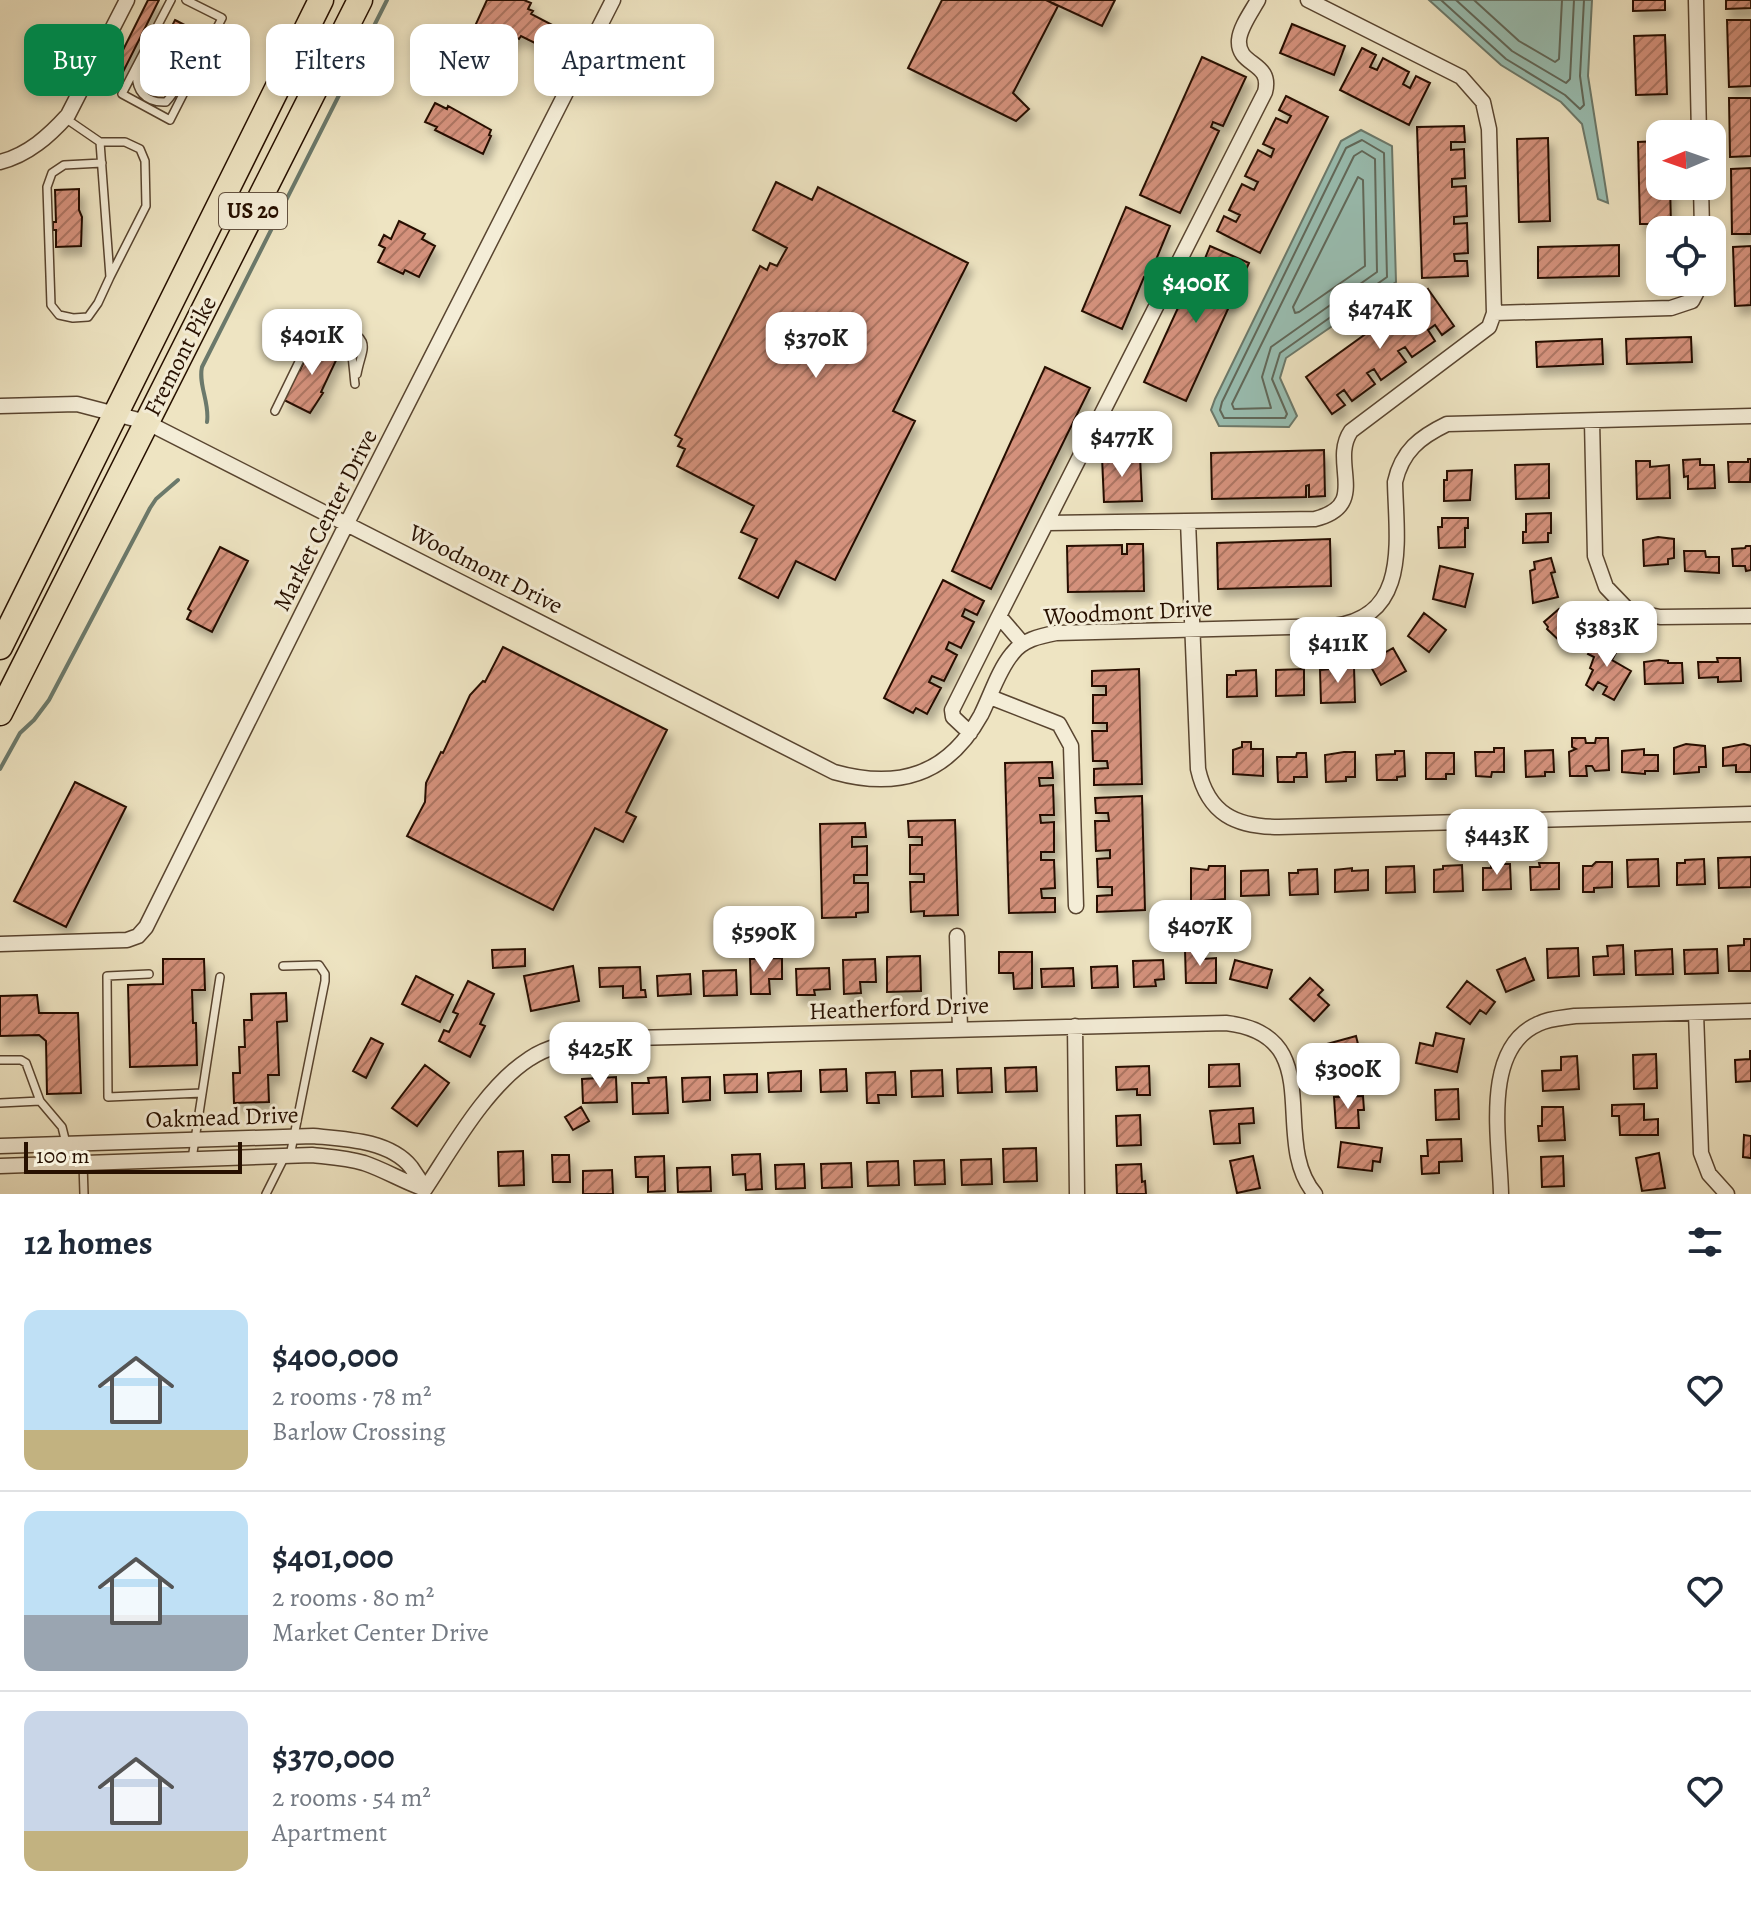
<!DOCTYPE html>
<meta charset="utf-8">
<style>
:root{--surface:#fff;--page:#f2f2f3;--text:#1f2937;--muted:#747a83;--line:#e0e1e3;--accent:#0b8043}
body{margin:0;font-family:Alegreya,serif;background:var(--page);color:var(--text);height:100vh;display:flex;flex-direction:column;font-size:30px;white-space:nowrap}
*{box-sizing:border-box;margin:0}
p{font-size:26px;color:var(--muted)}
.icon{flex:none;width:44px;height:44px;fill:none;stroke:currentColor;stroke-width:2;stroke-linecap:round;stroke-linejoin:round}
.map{position:relative;height:1194px;overflow:hidden}
.side{display:flex;flex-direction:column;background:var(--surface);flex:1}
.side>*{flex:none}
.hud{position:absolute;left:24px;top:24px;width:800px;height:72px;display:flex;gap:16px}
.needle{width:52px;rotate:268deg}
.fabs{position:absolute;left:1646px;top:120px;display:grid;gap:16px}
.fabs a{display:grid;place-items:center;width:80px;height:80px;border-radius:16px;background:var(--surface);box-shadow:0 4px 12px #0003;font-size:40px}
.scale{position:absolute;left:24px;bottom:20px;width:218px;box-sizing:border-box;padding-left:8px;border:4px solid #271000;border-top:0;font-size:22px;line-height:28px;white-space:nowrap;color:#271000;-webkit-text-stroke:6px #f4edd7;paint-order:stroke}
.price{position:absolute;translate:-50% -68px;padding:0 18px;border-radius:16px;background:#fff;color:#222;font-size:26px;line-height:52px;filter:drop-shadow(0 2px 4px #0008)}
.price::after{content:'';position:absolute;left:50%;top:48px;width:24px;height:18px;margin-left:-12px;background:inherit;clip-path:polygon(0 0,100% 0,50% 100%)}
.price.current{background:var(--accent);color:#fff}
ul{padding:0;list-style:none}
li{display:flex;align-items:center;gap:24px;height:200px;padding:0 24px}
li+li{border-top:2px solid var(--line)}
li span{display:grid;place-items:center;flex:none;width:224px;height:160px;border-radius:16px;color:#555}
li>.icon{margin-inline-start:auto}
span .icon{width:96px;height:96px;fill:#fffc;stroke-width:1}
li b{font-size:34px}
h2{display:flex;justify-content:space-between;align-items:center;height:96px;padding:0 24px;font-size:34px}
.chip{padding:0 28px;border-radius:16px;background:var(--surface);box-shadow:0 4px 12px #0003;font-size:28px;line-height:72px}
.chip.current{background:var(--accent);color:#fff}
.map>svg:first-child{display:block}
</style>
<div class="map">
<svg width="1751" height="1194" viewBox="0 0 1751 1194">
<defs>
<pattern id="building-hatch" width="6" height="6" patternUnits="userSpaceOnUse" patternTransform="scale(2)"><rect width="6" height="6" fill="#d4917b"/><path d="M-1 1l2-2M0 6l6-6M5 7l2-2" fill="none" stroke="#ac7562"/></pattern>
<filter id="shadow"><feDropShadow dx="4.5" dy="8" stdDeviation="4" flood-color="#0004"/></filter>
</defs>
<rect width="100%" height="100%" fill="#eee4c2"/>
<filter id="stains"><feTurbulence type="fractalNoise" baseFrequency=".0025" numOctaves="4"/><feColorMatrix values="0 0 0 0 .2 0 0 0 0 .09 0 0 0 0 .02 0 0 0 .5 -.17"/></filter>
<radialGradient id="worn" r=".72"><stop offset=".6" stop-color="#630" stop-opacity="0"/><stop offset="1" stop-color="#630" stop-opacity=".3"/></radialGradient>
<path fill="#99bfb3" stroke="#6b796b" stroke-width="2" d="M1429,0h163l-4,76 20,127 -10,-4 -16,-75 -21,-22 -60,-37z
M1361,130l31,16 4,136 -110,76 -6,20 17,38 -8,11 -70,-1 -8,-16 4,-11 126,-258z"/>
<g fill="none" stroke-linecap="round" stroke-linejoin="round">
<path stroke="#60685a" stroke-width="2" d="M1441,0l65,59 59,36 15,14 4,-4 -4,-29 4,-76
M1456,0l56,51 54,32 4,-4 4,-79
M1474,0l45,41 36,21 4,-3 3,-59
M1362,140l22,13 3,124 -107,76 -8,26 15,35 -2,4h-61l-4,-8 2,-8 124,-254z
M1362,151l13,8 2,113 -106,75 -9,30 9,31 -37,1 -2,-5 122,-248z
M1358,177l5,3 2,86 -66,46 -4,1 -2,-6z"/>
<path stroke="#6b796b" stroke-width="4" d="M207,422c3,-19 -9,-37 -5,-55l185,-367
M0,769l20,-36 14,-13 15,-20 101,-192 6,-9 22,-19"/>
</g>
<path fill="url(#building-hatch)" stroke="#271000" stroke-width="2" filter="url(#shadow)" d="M148,0h11l-37,74 -9,-4z
M487,0h37l7,3 -3,6 5,2 -2,3 27,14 -11,21 -26,-13 -2,3 -5,-3 -3,7 -36,-17z
M942,0h104l12,6 -45,87 16,16 -13,12 -108,-53z
M1046,0h69l-13,26z
M1633,0h32v10l-32,1z
M1726,0h25v8l-25,1z
M175,20l25,13 -32,58 -15,-7 3,-4 -9,-5z
M1727,20h24v66l-22,1z
M1292,24l53,22 -11,29 -54,-22z
M1665,35l2,59 -31,1 -2,-59z
M1362,48l14,7 -6,12 7,3 6,-12 26,14 -6,12 7,4 6,-12 14,7 -21,42 -69,-35z
M1202,57l44,20 -23,49 -10,-4 -2,5 8,4 -39,82 -40,-18z
M1286,96l42,21 -68,136 -43,-22 7,-15 12,6 4,-7 -11,-5 13,-26 12,6 4,-8 -13,-6 13,-26 13,7 3,-8 -11,-5 13,-26 11,5 4,-7 -12,-6z
M1729,98h22v58l-21,1z
M435,103l12,6 1,-3 43,24 -2,5 2,1 -8,18 -48,-24 2,-3 -12,-5z
M1464,126l1,16h-14v8l13,-1 1,29 -13,1v8l14,-1 1,30 -13,1v7l13,-1 1,30 -14,1 1,7h12l1,15 -46,2 -5,-151z
M1548,138l2,83 -31,1 -2,-83z
M1660,141v45h10l1,38h-31l-2,-82z
M1751,168v66h-19l-1,-65z
M776,182l36,18 6,-13 150,76 -75,148 22,10 -80,159 -39,-19 -18,37 -39,-20 18,-39 -16,-7 13,-26 -77,-40 8,-17 -7,-3 4,-7 -7,-4 85,-169 7,4 3,-7 7,3 10,-18 -34,-18z
M79,189v21l3,7 -1,29 -25,1v-17h-3v-8h3l-1,-32z
M1126,207l44,19 -22,53 -4,-2 -22,52 -40,-18z
M399,221l26,13 -3,5 13,7 -16,31 -14,-7 -2,4 -25,-12 7,-14 -6,-3 5,-10 7,4z
M1619,245v31l-81,2v-31z
M1210,246l39,17 -63,138 -42,-19 38,-83 12,5 3,-5 -10,-5 13,-28 12,6 2,-6 -10,-5z
M1751,246v59l-16,1 -2,-59z
M1428,289l26,37 -12,9 -7,-10 -7,5 7,11 -23,16 -7,-10 -7,4 8,11 -25,18 -7,-11 -7,4 8,11 -23,17 -8,-11 -7,5 8,10 -13,9 -26,-37z
M1691,337l1,25 -65,2 -1,-25z
M1602,339l1,25 -66,3 -1,-25z
M310,342l14,7 2,-4 14,7 -19,40 2,1 -13,20 -26,-13 13,-32 3,2 10,-21 -3,-1z
M1045,367l45,21 -99,201 -39,-18z
M1324,450l1,46 -16,1v-12l-3,1v11l-94,2 -1,-46z
M1140,456l2,45 -38,1 -2,-45z
M1700,459v6h14l1,23 -27,1v-13l-4,1 -1,-17z
M1748,459h3l-1,23h-21l-1,-20h20z
M1636,461h14v6l19,-2 1,33 -33,1z
M1549,464v34l-33,1 -1,-34z
M1472,470l-2,30 -26,1v-21h3v-9z
M1551,513v20h-3v9l-25,1v-11h3v-18z
M1442,518h26v10h-3v19l-26,1 -1,-21h4z
M1658,537l16,2v19l-6,1v5l-24,2 -1,-26z
M1330,539l1,47 -113,3 -1,-46z
M1127,544h16l1,47 -76,1 -1,-46 55,-1v9h5z
M1746,546h5v24l-5,1 -1,-5h-12l-1,-17 13,-1z
M220,547l28,14 -36,71 -25,-13 4,-8 -3,-2z
M1684,551h21l1,6h13v16l-34,-2z
M1551,558l4,14 -4,1 7,24 -25,6 -3,-32 5,-2 -1,-7z
M1440,566l33,8 -8,33 -32,-8z
M943,580l41,21 -7,14 -12,-6 -3,7 12,6 -13,26 -12,-6 -3,7 11,6 -13,26 -12,-5 -3,6 12,6 -14,26 -11,-6 -3,5 -29,-15z
M1559,609l5,6 4,-4 18,18 -21,17 -18,-17 1,-2 -4,-5z
M1424,613l22,17 -17,22 -21,-16z
M1598,637l20,12 -6,11 19,11 -17,29 -11,-6 4,-7 -9,-5 -5,8 -7,-5 7,-15 -3,-2 4,-11 -6,-3z
M503,647l164,83 -41,82 10,5 -13,25 -28,-14 -42,82 -146,-74 18,-34 1,-19 15,-31 2,1 27,-58 13,-14 2,1z
M1393,648l13,23 -25,14 -11,-20 8,-5 -1,-3z
M1717,658h23l1,23 -23,1v-5l-19,1 -1,-16h20z
M1659,660l9,1v2h14l1,20 -38,1 -1,-22z
M1354,667l1,35 -34,1 -1,-33z
M1139,669l3,115 -48,1v-16l14,-1 -1,-7h-14l-1,-30h15v-8h-14v-28h13v-9h-14v-15z
M1304,669v26l-28,1v-26z
M1256,670l1,26 -30,1v-22h9v-4z
M1572,738h13l1,5h9l1,-5h12l1,32 -14,1 -3,-5h-6l1,10h-17l-1,-24 7,-3 -4,-2z
M1242,742h9v7h12v27l-30,-2v-24l9,-3z
M1686,744l19,2 1,21h-7v5l-25,2v-26z
M1744,744l7,2v26h-15v-7l-13,1v-18z
M1494,748h10v24h-12l-1,5 -15,-1 -1,-24h19z
M1644,749v6h14v16h-13v3l-23,-2v-21z
M1553,750l1,22h-9v4l-19,1 -1,-26z
M1395,751h9l1,25 -8,1v3h-20l-1,-25 19,-1z
M1344,752h11v25h-9v4l-20,1 -1,-27z
M1297,753h9l1,24h-13v5h-16l-1,-25h19z
M1426,753h28v21h-8v5h-20z
M1052,762l1,16h-14l1,8 13,-1 1,30h-14l1,8 13,-1v30h-13v8h13l1,28 -14,1 1,9h13v14l-46,1 -4,-150z
M75,782l51,25 -60,120 -52,-26z
M1142,796l3,114 -48,2v-16l15,-1v-8h-14l-1,-28 13,-1v-8l-14,1 -1,-30h14l-1,-8h-12l-1,-15z
M955,820l3,95 -34,1v-5l-13,1 -1,-30h14v-8h-14v-29h12v-8h-13l-1,-16z
M865,823l1,14h-14v10l15,-1v29h-13v8h14v29l-12,1v4l-34,1 -2,-94z
M1751,857v30l-32,1 -1,-30z
M1658,859l1,27 -31,1 -1,-27z
M1704,859l1,25 -28,1v-22h8v-3z
M1596,862h16v25l-18,1v4h-11v-26h9z
M1539,863h20v26l-28,1 -1,-23h10z
M1491,864h19l1,25 -28,1v-22h8z
M1462,865l1,26 -29,1v-22l9,-1v-3z
M1209,866h16v33l-34,3v-34l17,2z
M1414,866l1,26 -29,1v-26z
M1352,868v3l16,-1v20l-33,2v-22z
M1317,869l1,25 -28,1 -1,-22h9v-3z
M1268,870l1,25 -28,1v-25z
M1744,939h7v32h-22l-1,-25 16,-1z
M1623,945l1,29 -30,1 -1,-18 15,-1 -1,-10z
M1578,948l1,28 -31,2 -1,-29z
M525,949v17l-32,2 -1,-18z
M1672,949l1,25 -37,1 -1,-24z
M1717,949l1,24 -33,1 -1,-24z
M1185,950h18v9l13,-1v25h-30z
M999,952h33v36l-18,1 -1,-16h-14z
M920,956l1,35 -34,1v-35z
M782,958v21h-13l1,15h-19l-1,-35z
M1525,958l9,22 -28,12 -9,-22z
M163,959h41l1,31h-13l1,33h3l1,42 -67,2 -2,-82 35,-1z
M875,959l1,23h-16l1,11 -17,1 -1,-34z
M1163,960l1,19 -9,1 1,6 -22,1 -1,-26z
M1235,960l37,10 -5,18 -37,-9z
M573,966l6,35 -48,10 -7,-35z
M1117,966l1,21 -26,1 -1,-21z
M640,967l1,23h4l1,7 -23,1v-12l-23,1 -1,-19z
M829,968l1,21 -16,1 1,5h-18l-1,-26z
M1073,968l1,18 -32,1 -1,-18z
M736,970l1,25 -33,1 -1,-25z
M690,974l1,20 -33,2 -1,-20z
M416,976l37,19 -13,27 -38,-18z
M1310,978l13,12 -5,5 11,10 -15,16 -24,-22z
M468,981l26,13 -14,30 5,2 -15,31 -31,-16 5,-11 5,2 9,-18 -5,-2z
M1467,981l28,21 -9,12 -6,-4 -10,14 -23,-17z
M286,993l1,28 -10,1 2,53h-11l1,27 -35,1 -1,-30h7l-1,-26h6l-1,-27h8l-1,-26z
M37,995l2,18h39l3,80 -34,1 -1,-53 -7,-6 -39,1v-40z
M1436,1033l28,6 -7,33 -41,-9 4,-20 13,3z
M1356,1036l4,16 -8,2 5,18 -21,5 -9,-33z
M371,1038l12,6 -17,34 -13,-7z
M1750,1051h1v30l-15,1 -1,-22 15,-1z
M1656,1054l1,34 -23,1 -1,-34z
M1577,1056l2,33 -36,2 -1,-20 19,-1v-13z
M1239,1064l1,22 -31,1v-22z
M425,1065l24,18 -32,43 -25,-18z
M1149,1066l1,29h-13v-6l-20,1 -1,-23z
M1036,1067l1,24 -31,1 -1,-24z
M991,1068l1,24 -34,1 -1,-24z
M846,1069l1,22 -26,1 -1,-22z
M942,1070l1,26 -31,1 -1,-26z
M801,1071v20l-32,1 -1,-19z
M895,1072l1,23h-18l1,8h-12l-1,-30z
M757,1074v18l-32,1 -1,-18z
M616,1077l1,25 -34,1 -1,-24z
M666,1077l2,36 -35,1 -1,-31h17l-1,-5z
M710,1077v23l-27,2 -1,-24z
M1458,1089l1,30 -23,1 -1,-30z
M1363,1096l1,14h-6l1,18h-23l-2,-31z
M1644,1104v16l14,-1v16h-38l-1,-19h-7v-11z
M581,1107l8,14 -16,9 -8,-13z
M1542,1107h21l2,33 -26,1 -1,-15h4z
M1253,1108l1,15 -15,1 1,19 -26,1 -4,-33z
M1140,1115l1,30 -24,1 -1,-30z
M1744,1135l7,1v22l-8,-1z
M1461,1139l1,22 -23,1v11l-17,1 -1,-18h7l-1,-16z
M1341,1142l41,6 -2,14 -7,-1 -1,10 -34,-4z
M1036,1148l1,33 -33,1 -1,-33z
M523,1151l1,34 -25,1 -1,-34z
M1659,1153l6,35 -23,3 -6,-33z
M760,1154l2,35 -16,1 -1,-16 -12,1 -1,-20z
M552,1155h17l1,27h-17z
M664,1156l1,35 -17,1v-15h-12l-1,-20z
M1253,1156l7,32 -23,5 -7,-32z
M1563,1156l1,30 -22,1 -1,-30z
M991,1159l1,25 -30,1 -1,-25z
M944,1160l1,24 -30,1 -1,-24z
M898,1161l1,24 -31,1 -1,-24z
M851,1163l1,24 -30,1 -1,-24z
M804,1164l1,24 -29,1 -1,-24z
M1141,1164l1,18 3,-1 1,13h-29l-1,-29z
M710,1167l1,24 -33,1 -1,-24z
M612,1170l1,24h-30v-23z"/>
<g fill="none" stroke-linecap="round" stroke-linejoin="round">
<defs>
<path id="lane" d="M171,0l-49,94 48,26 52,-102 -36,-18
M137,69c-3,21 8,34 29,33 16,-16 18,-42 39,-52
M65,118l35,24h25l15,7 5,12 1,45 -36,71 -10,-135
M102,163l-38,2 -12,8 -5,14 4,118 8,10 14,3 15,-1 10,-14 12,-26
M343,326c30,16 19,21 14,48
M275,411l39,-80 11,-9c29,0 27,40 30,62
M283,966l36,-1 6,9v7l-35,175
M149,974l-42,2 1,121 94,-4
M0,1060h21l5,3 14,38 22,26 4,16v20
M0,1103l40,-2
M192,1159l28,-182
M83,1163l1,31
M266,1194l18,-36"/>
<path id="street" d="M1696,0l3,134
M0,162c28,-7 49,-26 68,-47l59,-115
M1701,186l1,44
M1494,313l177,-5 21,-7 10,-19
M0,406l77,-2 69,18 688,350c64,18 114,3 147,-57 10,-20 17,-44 31,-61 10,-14 28,-18 44,-21l277,-7c78,-9 63,-88 62,-144 7,-31 25,-45 52,-58l304,-8
M1592,421l3,135 11,31 23,24 31,6 91,-1
M1188,521l10,248c10,45 38,58 81,58l472,-13
M1047,523l268,-4c56,-14 14,-56 36,-88l138,-104 5,-14 -5,-184 -6,-27 -22,-25 -153,-77
M1023,644l-24,-28 266,-524c8,-31 -28,-25 -26,-52 1,-13 13,-29 19,-40
M990,697l69,27 12,22 5,160
M970,733l-17,-16 -1,-7 47,-94
M957,936l3,92
M0,944l127,-4 11,-4 8,-9 201,-404 266,-523
M1696,1013l5,140 8,21 18,20
M1075,1026l2,168
M0,1146l313,-10c31,3 76,4 98,31 5,7 10,15 14,22
M0,1166l312,-11c18,2 35,3 52,8 21,7 40,19 61,26
M425,1189c28,-42 61,-102 104,-130 19,-13 42,-17 64,-20l633,-16c105,12 42,116 89,171
M1501,1194c-1,-52 -20,-145 37,-170 12,-6 25,-6 37,-8l176,-5"/>
<path id="highway" d="M0,647l321,-647
M0,713l360,-713"/>
</defs>
<use href="#lane" stroke="#594530" stroke-width="10"/>
<use href="#street" stroke="#594530" stroke-width="17"/>
<use href="#highway" stroke="#271000" stroke-width="27"/>
<use href="#lane" stroke="#f4edd7" stroke-width="7"/>
<use href="#street" stroke="#f4edd7" stroke-width="14"/>
<use href="#highway" stroke="#eee4c2" stroke-width="24"/>
</g>
<g text-anchor="middle" dominant-baseline="central" stroke-width="6" stroke-linejoin="round" paint-order="stroke">
<rect fill="#f4edd7" stroke="#645240" stroke-width="2" x="219" y="193" width="68" height="36" rx="6"/>
<g font-size="22" font-weight="bold" fill="#271000">
<text x="253" y="211">US 20</text>
</g>
<g font-size="24" fill="#271000" stroke="#f4edd7">
<text transform="translate(180 356) rotate(-63)">Fremont Pike</text>
<text transform="translate(325 520) rotate(-63)">Market Center Drive</text>
<text transform="translate(486 569) rotate(27)">Woodmont Drive</text>
<text transform="translate(1128 612) rotate(-3)">Woodmont Drive</text>
<text transform="translate(899 1008) rotate(-2)">Heatherford Drive</text>
<text transform="translate(222 1117) rotate(-2)">Oakmead Drive</text>
</g>
</g>
<rect width="100%" height="100%" filter="url(#stains)"/>
<rect width="100%" height="100%" fill="url(#worn)"/>
</svg>
<div class="fabs">
<a><svg class="needle" viewBox="-14 -14 28 28"><path d="M0-13l5 13h-10z" fill="#e53935"/><path d="M0 13l5-13h-10z" fill="#747a83"/></svg></a>
<a><svg class="icon" aria-label="locate" viewBox="0 0 24 24"><circle cx="12" cy="12" r="6"/><path d="M12 2v4M12 18v4M2 12h4M18 12h4"/></svg></a>
</div>
<div class="scale">100 m</div>
<b class="price current" style="left:1196px;top:325px">$400K</b>
<b class="price" style="left:1380px;top:351px">$474K</b>
<b class="price" style="left:312px;top:377px">$401K</b>
<b class="price" style="left:816px;top:380px">$370K</b>
<b class="price" style="left:1122px;top:479px">$477K</b>
<b class="price" style="left:1607px;top:669px">$383K</b>
<b class="price" style="left:1338px;top:685px">$411K</b>
<b class="price" style="left:1497px;top:877px">$443K</b>
<b class="price" style="left:1200px;top:968px">$407K</b>
<b class="price" style="left:764px;top:974px">$590K</b>
<b class="price" style="left:600px;top:1090px">$425K</b>
<b class="price" style="left:1348px;top:1111px">$300K</b>
<div class="hud">
<a class="chip current">Buy</a>
<a class="chip">Rent</a>
<a class="chip">Filters</a>
<a class="chip">New</a>
<a class="chip">Apartment</a>
</div>
</div>
<section class="side">
<h2>12 homes<svg class="icon" aria-label="filters" viewBox="0 0 24 24"><path d="M4 7h16M4 17h16"/><circle cx="9" cy="7" r="2"/><circle cx="15" cy="17" r="2"/></svg></h2>
<ul>
<li><span style="background:linear-gradient(#bfe0f5 75%,#c2b280 0)"><svg class="icon" aria-label="home" viewBox="0 0 24 24"><path d="M3 11l9-7 9 7M6 9v11h12V9"/></svg></span><div><b>$400,000</b><p>2 rooms · 78 m²</p><p>Barlow Crossing</p></div><svg class="icon" aria-label="heart" viewBox="0 0 24 24"><path d="M12 20l-8-8c-3-5 5-10 8-4 3-6 11-1 8 4z"/></svg></li>
<li><span style="background:linear-gradient(#bfe0f5 65%,#9aa5b1 0)"><svg class="icon" aria-label="home" viewBox="0 0 24 24"><path d="M3 11l9-7 9 7M6 9v11h12V9"/></svg></span><div><b>$401,000</b><p>2 rooms · 80 m²</p><p>Market Center Drive</p></div><svg class="icon" aria-label="heart" viewBox="0 0 24 24"><path d="M12 20l-8-8c-3-5 5-10 8-4 3-6 11-1 8 4z"/></svg></li>
<li><span style="background:linear-gradient(#c9d6e8 75%,#c2b280 0)"><svg class="icon" aria-label="home" viewBox="0 0 24 24"><path d="M3 11l9-7 9 7M6 9v11h12V9"/></svg></span><div><b>$370,000</b><p>2 rooms · 54 m²</p><p>Apartment</p></div><svg class="icon" aria-label="heart" viewBox="0 0 24 24"><path d="M12 20l-8-8c-3-5 5-10 8-4 3-6 11-1 8 4z"/></svg></li>
</ul>
</section>
